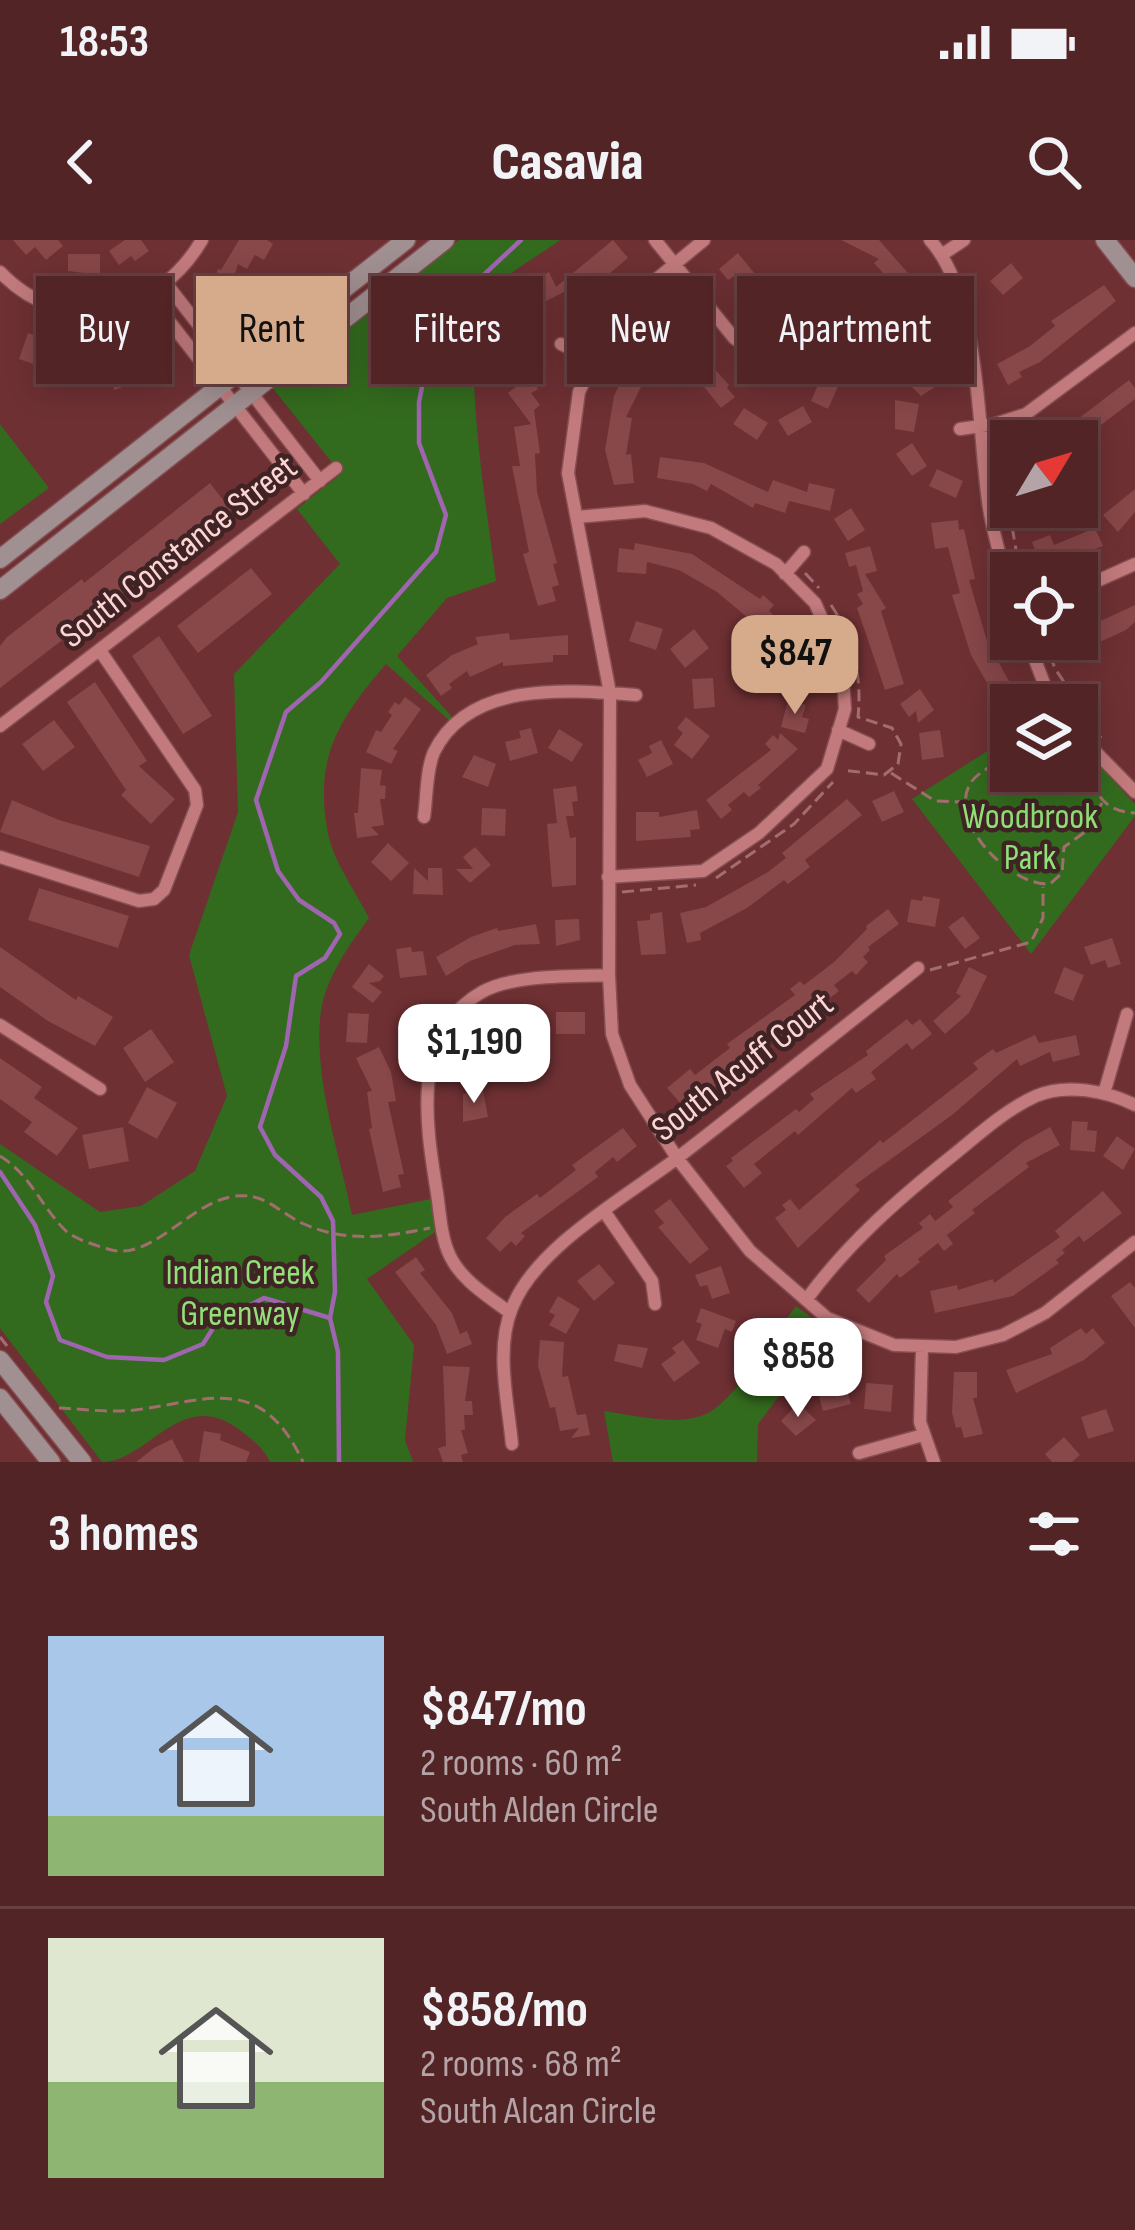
<!DOCTYPE html>
<meta charset="utf-8">
<style>
:root{--surface:#522426;--page:#582c2e;--text:#f1f3f6;--muted:#b5a4a7;--line:#684143;--accent:#d6ab8b}
body{margin:0;font-family:"Sofia Sans Condensed",sans-serif;background:var(--page);color:var(--text);height:100vh;display:flex;flex-direction:column;font-size:45px;white-space:nowrap}
*{box-sizing:border-box;margin:0}
p{font-size:39px;color:var(--muted)}
.icon{flex:none;width:66px;height:66px;fill:none;stroke:currentColor;stroke-width:2;stroke-linecap:round;stroke-linejoin:round}
.map{position:relative;height:1222px;overflow:hidden}
.panel{display:flex;flex-direction:column;background:var(--surface);flex:1}
.panel>*{flex:none}
.guide{position:absolute;left:36px;top:36px;width:1065px;height:108px;display:flex;gap:24px}
.needle{width:78px;rotate:52deg}
.buttons{position:absolute;left:990px;top:180px;display:grid;gap:24px}
.buttons a{display:grid;place-items:center;width:108px;height:108px;border-radius:0px;background:var(--surface);box-shadow:0 6px 30px #0003,0 0 0 3px var(--line);font-size:60px}
.price{position:absolute;translate:-50% -102px;padding:0 27px;border-radius:24px;background:#fff;color:#222;font-size:39px;line-height:78px;filter:drop-shadow(0 3px 6px #0008)}
.price::after{content:'';position:absolute;left:50%;top:72px;width:36px;height:27px;margin-left:-18px;background:inherit;clip-path:polygon(0 0,100% 0,50% 100%)}
.price.active{background:var(--accent);color:#111}
ul{padding:0;list-style:none}
li{display:flex;align-items:center;gap:36px;height:300px;padding:0 48px}
li+li{border-top:3px solid var(--line)}
li span{display:grid;place-items:center;flex:none;width:336px;height:240px;border-radius:0px;color:#555}
li>.icon{margin-inline-start:auto}
span .icon{width:144px;height:144px;fill:#fffc;stroke-width:1}
li b{font-size:51px}
h2{display:flex;justify-content:space-between;align-items:center;height:144px;padding:0 48px;font-size:51px}
.pill{padding:0 42px;border-radius:0px;background:var(--surface);box-shadow:0 6px 30px #0003,0 0 0 3px var(--line);font-size:42px;line-height:108px}
.pill.active{background:var(--accent);color:#111}
.status{display:flex;justify-content:space-between;align-items:center;height:84px;padding:0 60px;background:var(--surface);direction:ltr}
.status svg{height:33px;fill:currentColor}
header{display:flex;justify-content:space-between;align-items:center;height:156px;padding:0 48px;background:var(--surface);font-size:54px;font-weight:800}
.map>svg:first-child{display:block}
</style>
<div class="status"><b>18:53</b><svg viewBox="0 0 49 12"><path d="M0 12V9h3v3zM5 12V6h3v6zM10 12V3h3v9zM15 12V0h3v12zM26 1h20v11H26zM47 4h2v5h-2z"/></svg></div>
<header><svg class="icon" aria-label="back" viewBox="0 0 24 24"><path d="M15 5l-7 7 7 7"/></svg>Casavia<svg class="icon" aria-label="search" viewBox="0 0 24 24"><circle cx="10" cy="10" r="6"/><path d="M15 15l6 6"/></svg></header>
<div class="map">
<svg width="1135" height="1222" viewBox="0 0 1135 1222">
<rect width="100%" height="100%" fill="#6e3033"/>
<path fill="#336b1e" d="M459,0h101c-20,15 -60,37 -74,56 -30,39 4,232 10,285l-49,17 -50,58 57,63 -3,3 -65,-58c-46,54 -73,93 -58,169 5,28 28,59 41,85 -21,29 -46,63 -49,101 -5,64 19,133 32,196l79,-16 4,33 -68,47 47,66 -9,95 8,22h-143c-6,-13 -14,-19 -25,-28 -63,-53 -95,28 -143,28l-102,-134v-184l100,68 41,-6 54,-35 32,-75 -38,-141 49,-143 -4,-138 106,-110 -43,-55 44,-35 -70,-88z
M0,184l49,64 -49,36z
M1011,496v35h66v-29l58,62v12l-104,138 -119,-155z
M796,1066l32,24 -70,94 -1,38h-144l-9,-51c30,4 73,16 102,3 31,-15 68,-80 90,-108z"/>
<g fill="none" stroke-linecap="round" stroke-linejoin="round">
<path stroke="#a065b1" stroke-width="4.5" d="M0,932l35,53 18,51 -7,26 14,38 47,17 57,3 39,-16 14,-22 47,-24 66,20 8,34 1,110
M330,1078l5,-26 -2,-71 -12,-24 -46,-42 -15,-28 26,-81 10,-70 29,-18 15,-24 -6,-11 -35,-23 -21,-29 -22,-71 30,-88 35,-30 115,-130 10,-37 -27,-72v-41l10,-50 16,-41 76,-71"/>
</g>
<path fill="#884749" d="M13,0h45l5,6 -17,14 -11,-13 -9,8z
M125,0h16l8,11 -14,10 -4,-5 -12,9 -10,-14z
M239,0h28l6,4 -9,16 -9,-5 -8,14 -9,-5 -12,38 -17,-6 9,-27 3,1z
M613,0l15,18 -50,42 -8,-11 -24,12 -1,-8 -12,6 -8,-15 24,-12 7,15z
M841,0h38l36,41 23,63 -20,7 -18,-59 -26,-29 5,-4z
M738,13l17,21 -5,4 43,35 8,-14 23,14 -10,16 -4,-13 -7,12 -28,-16 -6,8 -24,-18 5,-6 -16,-20 -6,4 -9,-11z
M68,14h32v21l-32,-4z
M1011,23l12,15 -20,17 -13,-14z
M1104,45l12,16 -76,61 -21,10 3,5 -14,8 -11,-21 33,-18 25,-20 -4,-5z
M507,56l22,17 -15,20 -26,-25 7,-9 6,5z
M663,72l66,73 -2,3 8,9 -14,11 -51,-64 -2,2 -20,-19z
M28,93l44,15 -7,21 -12,-4 -2,5 -32,-11z
M132,94l6,18 -8,3 7,20 -13,5 2,6 -12,4 -2,-8 -13,4 -7,-20 24,-8 -6,-17z
M836,94l9,26 -19,6 -8,-26z
M514,105l6,26 -23,5 -6,-26z
M928,124l16,17 -23,15 -13,-13z
M626,131l18,10 -18,36 6,1 -6,37 5,-1 3,29 -20,2 -9,-35 9,-54z
M822,136l17,8 -11,25 -17,-8z
M529,137l9,12 -7,4 9,12 -6,5 6,43 -5,1 2,38 20,71 -4,1 6,21 -7,2 4,14 -18,5 -15,-52 6,-2 -17,-86h8l-6,-39 17,-3 -23,-31z
M1129,140l6,8v11l-55,42h-31z
M895,160l24,4 -5,28 -19,-3z
M803,166l9,16 -24,14 -10,-16z
M744,168l24,15 -11,17 -24,-16z
M912,203l15,23 -15,10 -16,-22z
M660,217l44,6 64,29 5,-12 34,12 2,-9 26,6 -5,22 -41,-10 -4,12 -30,-10 -2,5 -42,-24 -4,7 -14,-7 -36,-6z
M937,229l26,12 -7,17 -27,-12z
M210,243l21,27 -231,178v-42l7,-9 75,-58 2,4z
M1135,249v23l-17,20 -15,-17z
M851,268l14,22 -17,11 -14,-22z
M958,280l1,10 5,-1 11,50 -6,1 18,61 35,64h-11v20l-40,-70 -19,-60 8,-2 -12,-46 -13,2 -4,-26z
M1095,288l8,18 -66,23 -6,-17 4,-2 -3,-8 18,-7 4,10z
M635,303l57,11 68,45 3,-4 11,10 -5,6 17,15 5,-2 13,25 -4,2 9,38 -19,4 -6,-26 5,-1 -20,-40 -4,6 -48,-40 -38,-22 -32,-8 -1,12 -29,-2 2,-24 15,2z
M870,306l7,25 -12,3 21,34 -5,3 23,73 -19,6 -28,-82 6,-4 -6,-10 6,-3 -7,-26 -7,2 -4,-14z
M251,328l21,26 -74,59 -21,-27z
M1135,365v17l-9,8 -48,22 -1,-2 -13,5 -6,-16h19v-7z
M636,381l27,8 -7,21 -27,-9z
M694,389l15,19 -24,20 -15,-19z
M509,393l1,7 58,-5v20h-15v7l-50,4v-4l-33,15 -3,-6 -18,13 3,4 -11,8 -15,-21 26,-20 26,-11 -3,-7z
M159,396l53,80 -29,18 -51,-78z
M713,438l2,29 -21,2 -2,-30z
M95,442l52,79 -8,5 36,33 -24,25 -30,-29 5,-5 -59,-88z
M920,449l14,21 -16,13 -2,-12 -7,6 -9,-13z
M405,457l16,12 -28,40 5,2 -7,13 -25,-12 10,-22 5,2 11,-17 -4,-3 7,-10 4,3z
M788,460l18,5 -4,12 7,2 -4,14 -24,-6z
M686,477l24,19 -18,23 -18,-14 9,-12 -6,-5z
M54,480l21,27 -32,24 -21,-27z
M531,488l7,25 -28,8 -5,-19 16,-4 -2,-7z
M559,489l24,15 -11,18 -24,-14z
M940,490l4,27 -22,3 -3,-27z
M780,493l18,16 -40,36 3,3 -12,9 -5,-5 -16,13 4,5 -11,9 -15,-19 65,-50 -6,-6 8,-9 5,5z
M661,500l12,24 -26,13 -9,-17 14,-7 -3,-7z
M474,515l22,9 -8,23 -26,-10z
M361,528l21,2 -2,15 6,1 -1,13h-5l4,26 -13,2 8,8 -22,3 -3,-25h4z
M576,546l2,15 -6,1 2,14h-8l4,22 6,-1v48l-24,2 -5,-63 10,-1 -4,-34z
M894,551l10,21 -22,10 -10,-21z
M847,559l15,16 -57,45 5,7 -22,17 -4,-4 -37,28 -47,25 1,7 -14,3 -7,-30 26,-6 62,-35 18,-14 -4,-5z
M12,560l47,20 91,26 -11,31 -139,-45z
M482,568l24,1 -1,27 -24,-1z
M697,570l3,19 -10,1 1,7 -55,4v-29h23v5z
M388,603l21,20 -18,18 -20,-19z
M475,607l16,18 -21,18 -14,-14h17l-10,-12z
M414,628l14,13v-13h14l1,27 -30,-1z
M39,648l90,28 -11,32 -90,-28z
M923,656l17,3 -5,28 -28,-5 4,-23 11,2z
M888,669l11,15 -31,23 2,3 -7,7 5,5 -12,13 -4,-4 -18,14 5,6 -12,9 -3,-4 -26,25 -4,-5 -16,12 5,6 -12,9 -4,-5 -17,12 5,6 -58,45 -4,-5 -11,9 -15,-17 23,-19 5,6 35,-27 -3,-4 68,-49 -5,-6 10,-8 4,4 30,-23 33,-33 -1,-3z
M662,672l4,42 -25,1 -4,-34 13,-1v-6z
M963,676l17,22 -15,11 -17,-22z
M579,679l1,21 -24,6 -1,-26z
M536,684l4,20 -25,1 -45,16 -24,15 -10,-19 35,-20 26,-9 1,3z
M1112,698l9,26 -13,4 -3,-8 -14,5 -7,-18z
M0,707l76,53 2,-4 35,21 -18,29 -47,-25 -48,-34z
M411,707l1,5 11,-1 4,24 -27,3 -4,-29z
M369,724l15,12 -4,5 -11,2 13,9 -9,11 -21,-16z
M969,727l18,9 -18,37 -24,21 -12,-13 28,-25 -5,-3z
M1064,727l20,8 -11,26 -19,-8z
M556,772h29v22h-29z
M348,773l21,1 -2,29 -21,-1z
M518,775l4,8 12,-7 10,18 -26,13 -13,-26z
M907,779l5,6 8,-6 12,15 -20,16 -5,-7 -36,29 5,7 -20,14 -4,-5 -54,47 -3,-4 -41,33 8,9 -18,15 -18,-22 7,-5 -2,-3 65,-49 3,3 15,-13 -4,-5 58,-39 -2,-4z
M151,789l23,33 -29,20 -22,-34z
M483,793l19,14 -17,23 -18,-13z
M1035,795l4,8 37,-8 4,20 -27,7 -3,-10 -30,14 -3,-7 -65,56 -97,70 5,5 -62,58 -23,-30 11,-8 -4,-5 8,-6 9,11 77,-66 4,-4 3,3 95,-74 -5,-6 20,-14 3,4z
M379,807l12,25 5,29 -8,1 16,72 -6,1 3,12 -18,5 -14,-63 3,-1 -5,-36 5,-1 -16,-33z
M0,818l42,29 -8,11 44,30 -21,28 -33,-24 8,-10 -32,-23z
M147,847l30,16 -20,36 -29,-16z
M483,850l5,27 -25,5v-28z
M1072,881l16,1 -1,8 10,1 -2,21 -25,-2z
M123,887l6,34 -40,8 -7,-34z
M1050,887l10,18 -34,18 3,4 -57,43 3,3 -28,22 6,9 -9,7 -6,-8 -20,16 2,3 -20,16 -3,-4 -28,29 -13,-13 30,-30 -2,-4 39,-28 -4,-5 11,-9 5,7 18,-14 -5,-6 75,-59z
M623,888l14,18 -20,16 -4,-5 -18,15 3,5 -77,56 4,3 -9,10 -5,-5 -11,11 -14,-14 19,-21 32,-23 3,4 36,-28 -4,-5z
M1117,896l18,13 -12,21 -20,-14z
M1103,951l19,22 -38,29 -5,-6 -17,14 3,3 -9,7 3,3 -15,11 -31,22 -78,17 -5,-22 27,-6 1,5 35,-11 1,4 66,-46 -5,-6z
M670,959l39,50 -19,15 -32,-37 6,-4 -10,-12z
M416,1017l9,13 -5,3 32,40 8,21 7,-3 5,13 -25,10 -11,-29 -41,-53z
M599,1024l16,19 -21,18 -17,-20z
M721,1026l9,27 -18,6 -5,-14 -7,2 -5,-12z
M1130,1042l5,6v40l-24,-32z
M558,1056l22,13 -14,25 -17,-9 6,-10 -6,-3z
M701,1068l35,13 -4,11 -7,-3 -7,19 -22,-8 6,-16 -6,-2z
M1081,1088l5,6 7,-6 12,15 -21,17 -68,33 -10,-23 46,-16 -2,-6z
M540,1100l24,2 -2,35 6,-1 9,39 9,-1 4,21 -19,3 8,-10 -19,3 -5,-24 -5,1 -12,-42z
M683,1100l17,23 -26,19 -13,-18 15,-11 -4,-5z
M618,1104l30,4 -6,20 -28,-7z
M443,1126l27,1 -5,34h7l1,14h-9l1,15h-4l7,23 -7,2 2,7h-20l-5,-14 8,-2z
M954,1132h23v26h-4l10,36 -19,4 -3,-11 -5,1 -4,-15z
M845,1143l6,21 -28,7 -6,-21z
M866,1143l27,2 -2,27 -27,-3z
M798,1163l18,17 -20,16 -15,-15z
M1106,1169l8,22 -26,8 -7,-22z
M204,1191l17,3 -1,6 30,12 -4,10h-47z
M1064,1197l16,18 -8,7h-20l-7,-8z
M172,1199l12,23h-48l18,-14z"/>
<g fill="none" stroke-linecap="round" stroke-linejoin="round">
<defs>
<path id="street" d="M655,0l79,98 41,29
M704,0l-57,47 -39,45 -29,60 -11,81 42,220 -1,282 3,59 18,51 47,73 73,93 77,67 67,27 62,2 47,-12 42,-22 90,-71
M930,0c52,58 47,192 59,268 5,30 15,60 22,90
M943,14l21,-14
M0,32c64,67 157,44 202,-32
M165,42l155,199
M148,54l156,200
M561,104l32,15
M960,189l35,-5 31,-10 109,-81
M577,277l68,-6 66,17 65,36 39,39 27,61 3,45 -18,60 -68,64 -56,38 -95,6
M785,334l19,-22
M1077,350l58,-26
M1027,399l18,47 13,19
M0,486l336,-258
M838,490l31,14
M1077,493l58,59
M424,577c3,-20 2,-47 10,-65 35,-72 135,-62 202,-57
M0,617l139,44 15,-2 10,-9 33,-85 -2,-15 -94,-138
M0,785l100,64
M419,786l23,10
M1105,850l22,-76
M604,971l48,70 3,23
M806,1060c42,-57 91,-100 146,-144 26,-21 53,-46 84,-60 30,-13 71,-5 99,9
M509,1072c-21,-16 -47,-31 -59,-56 -9,-18 -10,-43 -13,-63 -11,-68 -27,-160 45,-201 32,-18 90,-15 127,-17
M922,1107l-2,75 14,40
M512,1204c-4,-42 -17,-95 0,-136 23,-61 117,-113 168,-152 80,-62 159,-125 238,-188
M859,1213l64,-18"/>
<path id="secondary" d="M1105,0l30,38
M0,319l406,-319
M0,350l445,-350
M0,1120l82,102
M0,1158l51,64"/>
</defs>
<use href="#street" stroke="#844e52" stroke-width="15"/>
<use href="#secondary" stroke="#844e52" stroke-width="21"/>
<path stroke="#a36d6f" stroke-width="3" stroke-dasharray="12 6" stroke-linecap="butt" d="M997,199l23,134
M805,333l14,15
M831,365c23,34 31,72 27,112l34,11 9,16 -3,20 -14,11 -42,-5
M1042,399l14,31 45,68
M1011,515c-11,7 -32,16 -39,26 -28,39 39,106 78,103l12,-11 2,-26 21,-15 17,-29
M1077,529c26,22 19,41 58,44
M891,533l44,28 28,1
M716,638l78,-54 39,-42
M622,652l74,-7
M930,730l101,-28 12,-24v-31
M0,916c31,19 41,51 66,75 11,9 29,14 42,18 41,14 80,-44 122,-52 34,-7 47,15 74,27 43,19 81,13 126,4
M0,1097l7,9
M59,1168c25,1 51,5 76,2 75,-10 126,-37 168,52"/>
<use href="#street" stroke="#c27a7c" stroke-width="12"/>
<use href="#secondary" stroke="#a19092" stroke-width="18"/>
</g>
<g text-anchor="middle" dominant-baseline="central" stroke-width="9" stroke-linejoin="round" paint-order="stroke">
<g font-size="36" fill="#fdd5d5" stroke="#402324">
<text transform="translate(179 312) rotate(-38)">South Constance Street</text>
<text transform="translate(743 827) rotate(-38)">South Acuff Court</text>
</g>
<g font-size="36" fill="#91e078" stroke="#402324">
<text x="1030" y="577">Woodbrook<tspan x="1030" dy="41">Park</tspan></text>
<text x="240" y="1033">Indian Creek<tspan x="240" dy="41">Greenway</tspan></text>
</g>
</g>
</svg>
<div class="buttons">
<a><svg class="needle" viewBox="-14 -14 28 28"><path d="M0-13l5 13h-10z" fill="#e53935"/><path d="M0 13l5-13h-10z" fill="#b5a4a7"/></svg></a>
<a><svg class="icon" aria-label="locate" viewBox="0 0 24 24"><circle cx="12" cy="12" r="6"/><path d="M12 2v4M12 18v4M2 12h4M18 12h4"/></svg></a>
<a><svg class="icon" aria-label="layers" viewBox="0 0 24 24"><path d="M12 4l9 5-9 5-9-5zM3 14l9 5 9-5"/></svg></a>
</div>
<b class="price active" style="left:795px;top:477px">$847</b>
<b class="price" style="left:474px;top:866px">$1,190</b>
<b class="price" style="left:798px;top:1180px">$858</b>
<div class="guide">
<a class="pill">Buy</a>
<a class="pill active">Rent</a>
<a class="pill">Filters</a>
<a class="pill">New</a>
<a class="pill">Apartment</a>
</div>
</div>
<section class="panel">
<h2>3 homes<svg class="icon" aria-label="filters" viewBox="0 0 24 24"><path d="M4 7h16M4 17h16"/><circle cx="9" cy="7" r="2"/><circle cx="15" cy="17" r="2"/></svg></h2>
<ul>
<li><span style="background:linear-gradient(#a9c7e8 75%,#8fb573 0)"><svg class="icon" aria-label="home" viewBox="0 0 24 24"><path d="M3 11l9-7 9 7M6 9v11h12V9"/></svg></span><div><b>$847/mo</b><p>2 rooms · 60 m²</p><p>South Alden Circle</p></div></li>
<li><span style="background:linear-gradient(#dfe7d0 60%,#8fb573 0)"><svg class="icon" aria-label="home" viewBox="0 0 24 24"><path d="M3 11l9-7 9 7M6 9v11h12V9"/></svg></span><div><b>$858/mo</b><p>2 rooms · 68 m²</p><p>South Alcan Circle</p></div></li>
</ul>
</section>
